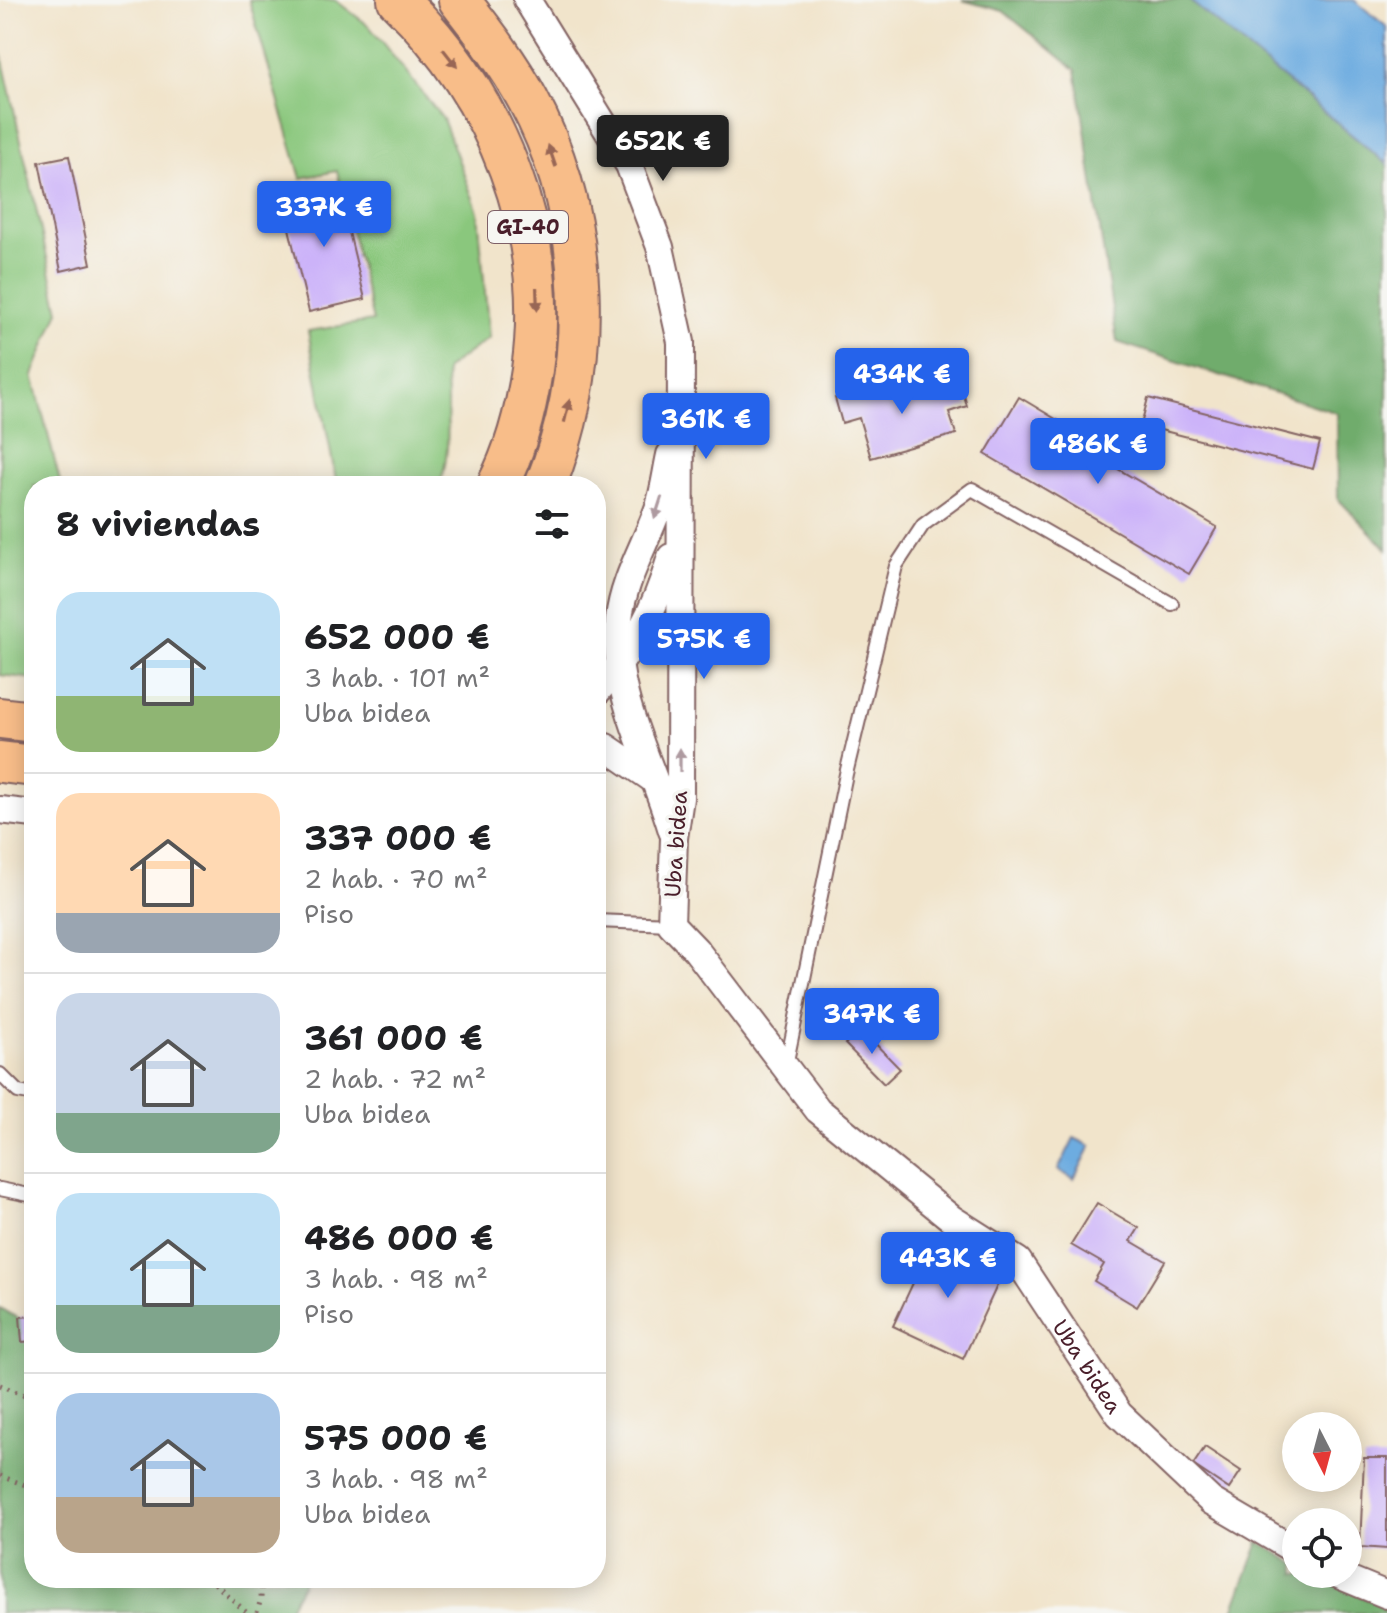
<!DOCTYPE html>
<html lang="es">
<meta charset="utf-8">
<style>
:root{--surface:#fff;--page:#f2f2f2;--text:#202124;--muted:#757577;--line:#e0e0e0;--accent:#2563eb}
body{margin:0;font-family:"Shantell Sans",sans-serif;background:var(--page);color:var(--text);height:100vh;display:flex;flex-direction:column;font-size:30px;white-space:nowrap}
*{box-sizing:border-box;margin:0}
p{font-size:26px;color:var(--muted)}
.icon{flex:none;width:44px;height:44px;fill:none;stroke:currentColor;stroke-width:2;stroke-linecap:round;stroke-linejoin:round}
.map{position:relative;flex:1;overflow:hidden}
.sheet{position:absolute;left:24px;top:476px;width:582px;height:1112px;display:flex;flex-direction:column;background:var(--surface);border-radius:32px;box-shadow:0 4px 20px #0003}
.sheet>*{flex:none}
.needle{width:52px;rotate:174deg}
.fabs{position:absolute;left:1282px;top:1412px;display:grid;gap:16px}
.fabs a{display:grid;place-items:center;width:80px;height:80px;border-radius:50%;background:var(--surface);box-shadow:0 4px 20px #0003;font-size:40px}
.price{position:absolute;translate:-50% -68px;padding:0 18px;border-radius:8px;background:var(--accent);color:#fff;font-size:26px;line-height:52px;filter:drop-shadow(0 2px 4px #0008)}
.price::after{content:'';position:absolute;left:50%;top:48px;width:24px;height:18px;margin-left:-12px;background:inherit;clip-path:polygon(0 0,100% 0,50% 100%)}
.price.active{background:#222;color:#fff}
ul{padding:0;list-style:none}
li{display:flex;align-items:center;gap:24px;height:200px;padding:0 32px}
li+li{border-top:2px solid var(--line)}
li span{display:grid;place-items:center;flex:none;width:224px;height:160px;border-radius:24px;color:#555}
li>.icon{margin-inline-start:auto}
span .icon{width:96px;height:96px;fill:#fffc;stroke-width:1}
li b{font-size:34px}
h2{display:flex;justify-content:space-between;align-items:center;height:96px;padding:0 32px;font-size:34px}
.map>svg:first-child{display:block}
</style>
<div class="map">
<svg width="1387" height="1613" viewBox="0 0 1387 1613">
<rect width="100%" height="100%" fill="#f6f6f2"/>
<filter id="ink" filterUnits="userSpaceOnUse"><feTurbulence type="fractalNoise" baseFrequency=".0125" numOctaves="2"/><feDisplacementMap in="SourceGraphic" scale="16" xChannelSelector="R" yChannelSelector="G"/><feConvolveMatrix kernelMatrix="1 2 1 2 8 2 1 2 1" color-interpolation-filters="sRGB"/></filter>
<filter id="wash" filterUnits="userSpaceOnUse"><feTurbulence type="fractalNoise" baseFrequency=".006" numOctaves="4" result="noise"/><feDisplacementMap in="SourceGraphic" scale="32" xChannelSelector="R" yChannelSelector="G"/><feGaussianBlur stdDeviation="1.8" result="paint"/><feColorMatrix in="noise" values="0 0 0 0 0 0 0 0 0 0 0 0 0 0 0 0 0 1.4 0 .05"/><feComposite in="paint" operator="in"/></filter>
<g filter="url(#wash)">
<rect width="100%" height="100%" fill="#f1e4cb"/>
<path fill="#8ac77d" stroke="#6a7354" stroke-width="2" d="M249,0h86l34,26 74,93 35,93 11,126 -43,31c0,30 7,92 -8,117h-101l-29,-155 65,-10 -36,-150 -36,7z
M0,47l59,264 -26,64 28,111h-27v193l-34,-4z"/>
<path fill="#6fac6c" stroke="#5c664c" stroke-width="2" d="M962,0h227l198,164v385l-49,-50 -1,-86 -220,-71 -41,-272 -73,-59z
M0,1309l34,17v252h272l-19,33 1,2h-288z
M1259,1542l37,22v10h16l75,34v5h-155z"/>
<path fill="#6dace0" stroke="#5c6686" stroke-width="2" d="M1189,0h165l33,27v137z
M1074,1138l17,8 -17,33 -16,-9z"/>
<g id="blocks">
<path fill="#ccb3f9" d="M69,156l22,108 -30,7 -22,-109z
M338,186l27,113 -56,13 -27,-113z
M960,381l7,25 -18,6 7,22 -85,24 -12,-40 -17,5 -7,-25 54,-15 4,17z
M1019,397l65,39 -5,10 138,81 -28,47 -204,-120z
M1148,398l172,44 -7,27 -172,-44z
M861,1029l39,40 -16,15 -39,-40z
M1097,1203l42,25 -8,13 34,20 -28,46 -43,-26 10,-17 -33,-19z
M932,1242l70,33 -39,84 -70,-33z
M34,1316v25l-12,1 -2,-25z
M1205,1447l36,24 -12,18 -36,-24z
M1364,1458h23v91l-27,-2z"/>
</g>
</g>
<g filter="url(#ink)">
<use href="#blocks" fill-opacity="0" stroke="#846463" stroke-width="2"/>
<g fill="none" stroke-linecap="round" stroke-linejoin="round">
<defs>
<path id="lane" d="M596,921l75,3
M786,1066l60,-292 50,-208 27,-41 49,-36 200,115
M0,1074l18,18 16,3
M0,1189l34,7"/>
<g id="street">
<path id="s1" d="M527,0l102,165 31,82 21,95 -1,456 -6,40 -3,86 25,26 122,160 134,109 66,42 101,153 92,87 85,50"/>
<path d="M670,455c-4,18 -6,37 -12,54 -13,36 -35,72 -39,110 -9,75 33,142 53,212"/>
<path d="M596,693c37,-42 59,-82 75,-136"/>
<path d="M596,745l10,2 48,33"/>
<path d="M0,810l34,4"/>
<path d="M1336,1574l51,21"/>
</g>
<path id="primary" d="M398,0c99,96 154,232 134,370 -6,40 -16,80 -35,116
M459,0c25,32 50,64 69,100 63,117 66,265 17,386
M0,718l34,4
M0,762l34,4"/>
</defs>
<use href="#lane" stroke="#846463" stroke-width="16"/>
<use href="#street" stroke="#846463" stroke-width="30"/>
<use href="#primary" stroke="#846463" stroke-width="44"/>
<path stroke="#846463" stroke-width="5" stroke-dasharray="2 6" stroke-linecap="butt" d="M0,1385l34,14
M0,1476l34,12
M209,1578l38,35
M257,1613l4,-15 1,-20"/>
<use href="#lane" stroke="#fff" stroke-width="12"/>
<use href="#street" stroke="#fff" stroke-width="26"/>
<use href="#primary" stroke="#f8bd89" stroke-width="40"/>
</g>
<defs><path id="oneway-solid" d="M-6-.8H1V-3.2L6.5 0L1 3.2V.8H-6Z" transform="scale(2)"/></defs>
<g fill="#986655">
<use href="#oneway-solid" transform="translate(450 58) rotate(52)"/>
<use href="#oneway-solid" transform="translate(552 156) rotate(-109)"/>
<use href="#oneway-solid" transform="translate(537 299) rotate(88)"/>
<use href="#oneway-solid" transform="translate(567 411) rotate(-77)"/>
</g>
<g fill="#ae9aa0">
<use href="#oneway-solid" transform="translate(658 508) rotate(108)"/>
<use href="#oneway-solid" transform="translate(680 760) rotate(-90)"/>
</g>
</g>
<g text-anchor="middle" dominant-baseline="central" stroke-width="7" stroke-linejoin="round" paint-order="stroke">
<rect fill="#f6f6f2" stroke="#7e6067" stroke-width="2" x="488" y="211" width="80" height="32" rx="6"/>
<g font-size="20" font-weight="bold" fill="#4a1f2b">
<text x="528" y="227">GI-40</text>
</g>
<g font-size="22" fill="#4a1f2b" stroke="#f6f6f2">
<text transform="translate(676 844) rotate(-86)">Uba bidea</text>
<text stroke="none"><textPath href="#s1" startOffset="1576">Uba bidea</textPath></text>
</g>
</g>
</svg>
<div class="fabs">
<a><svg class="needle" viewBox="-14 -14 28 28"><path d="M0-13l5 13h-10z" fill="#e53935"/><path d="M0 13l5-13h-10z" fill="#757577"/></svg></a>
<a><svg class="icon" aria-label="locate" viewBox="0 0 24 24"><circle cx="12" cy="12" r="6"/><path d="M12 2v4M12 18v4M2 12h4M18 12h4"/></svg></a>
</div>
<b class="price active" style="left:663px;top:183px">652K €</b>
<b class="price" style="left:324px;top:249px">337K €</b>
<b class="price" style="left:902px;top:416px">434K €</b>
<b class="price" style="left:706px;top:461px">361K €</b>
<b class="price" style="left:1098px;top:486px">486K €</b>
<b class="price" style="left:704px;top:681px">575K €</b>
<b class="price" style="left:872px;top:1056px">347K €</b>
<b class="price" style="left:948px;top:1300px">443K €</b>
<section class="sheet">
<h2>8 viviendas<svg class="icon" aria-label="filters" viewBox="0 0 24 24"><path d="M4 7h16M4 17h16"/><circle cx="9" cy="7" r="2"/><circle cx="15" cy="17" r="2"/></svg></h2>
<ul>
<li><span style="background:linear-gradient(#bfe0f5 65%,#8fb573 0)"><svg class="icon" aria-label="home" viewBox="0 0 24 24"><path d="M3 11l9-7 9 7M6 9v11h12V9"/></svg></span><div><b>652 000 €</b><p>3 hab. · 101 m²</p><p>Uba bidea</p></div></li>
<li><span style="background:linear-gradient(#ffd9b3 75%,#9aa5b1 0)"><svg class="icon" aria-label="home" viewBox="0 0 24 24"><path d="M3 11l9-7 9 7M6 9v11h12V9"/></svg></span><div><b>337 000 €</b><p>2 hab. · 70 m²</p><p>Piso</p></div></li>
<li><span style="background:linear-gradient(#c9d6e8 75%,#7fa58c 0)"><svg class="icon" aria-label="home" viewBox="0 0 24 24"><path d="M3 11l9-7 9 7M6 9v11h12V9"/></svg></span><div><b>361 000 €</b><p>2 hab. · 72 m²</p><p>Uba bidea</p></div></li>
<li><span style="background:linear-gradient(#bfe0f5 70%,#7fa58c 0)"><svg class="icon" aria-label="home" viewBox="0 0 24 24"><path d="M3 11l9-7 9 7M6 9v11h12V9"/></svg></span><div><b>486 000 €</b><p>3 hab. · 98 m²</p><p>Piso</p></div></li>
<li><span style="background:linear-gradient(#a9c7e8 65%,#b9a48a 0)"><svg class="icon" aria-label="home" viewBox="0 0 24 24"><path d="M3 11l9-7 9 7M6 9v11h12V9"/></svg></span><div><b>575 000 €</b><p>3 hab. · 98 m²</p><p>Uba bidea</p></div></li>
</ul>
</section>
</div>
